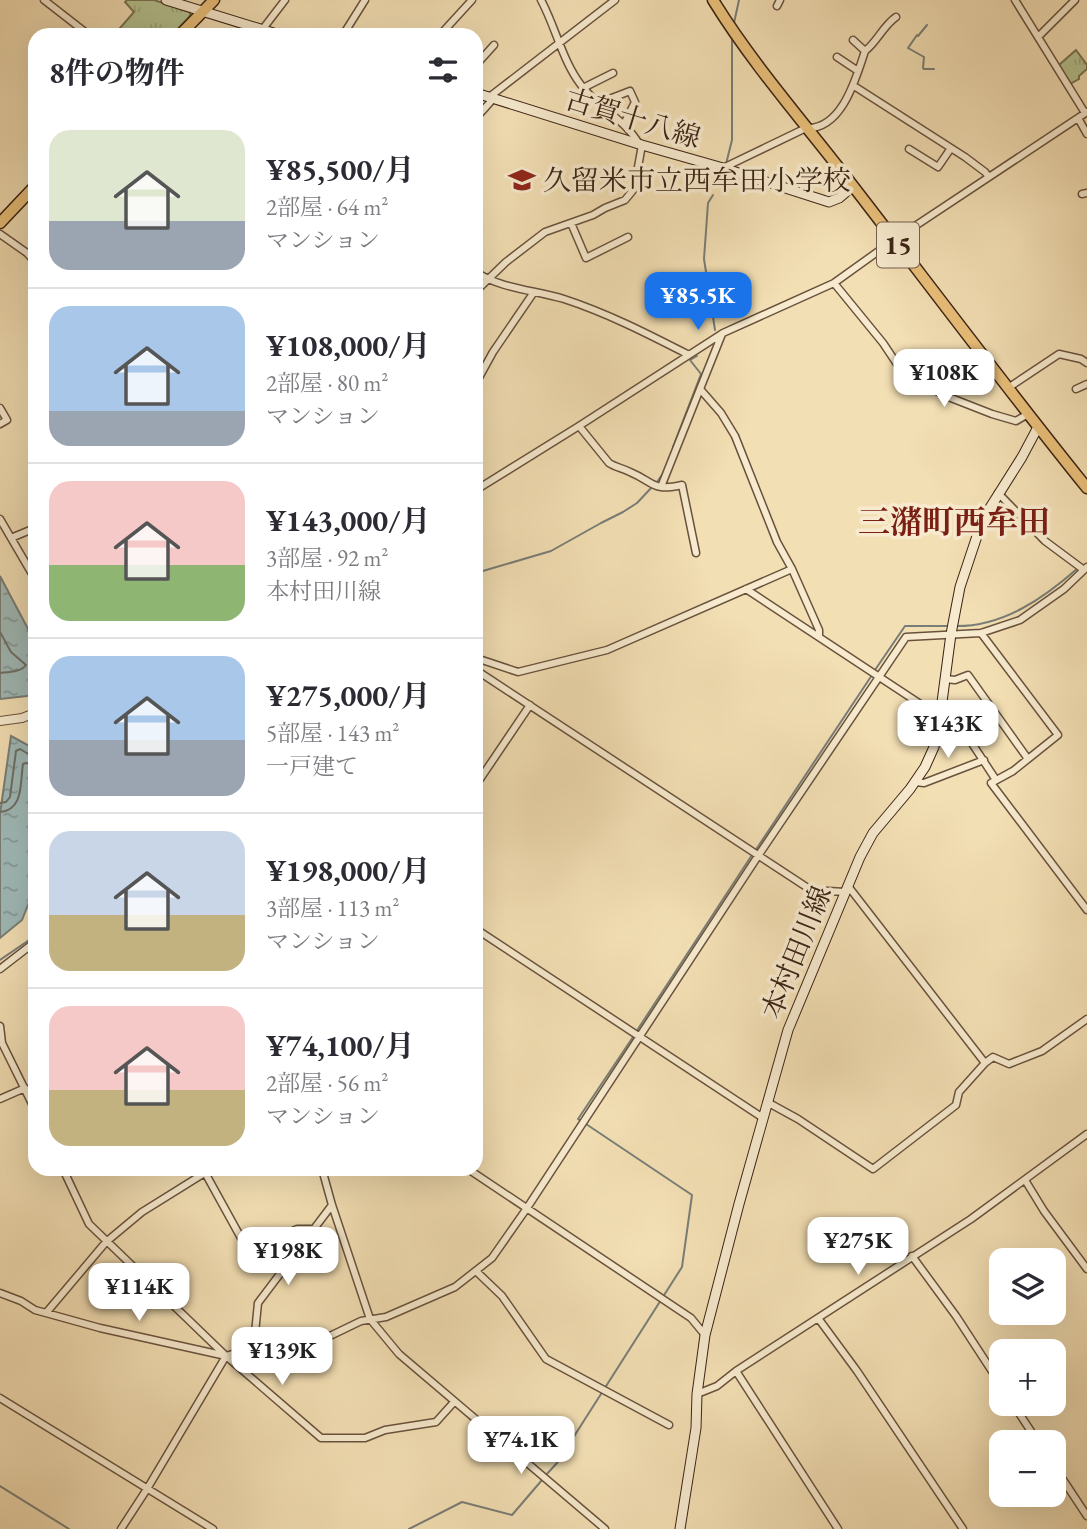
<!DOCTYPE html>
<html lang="ja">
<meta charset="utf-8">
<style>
:root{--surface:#fff;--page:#f2f2f3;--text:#2b2b33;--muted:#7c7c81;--line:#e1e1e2;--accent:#1a73e8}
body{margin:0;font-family:"EB Garamond","Noto Serif JP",serif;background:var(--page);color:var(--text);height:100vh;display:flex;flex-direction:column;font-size:26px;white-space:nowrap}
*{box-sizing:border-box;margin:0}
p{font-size:23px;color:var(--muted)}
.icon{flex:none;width:38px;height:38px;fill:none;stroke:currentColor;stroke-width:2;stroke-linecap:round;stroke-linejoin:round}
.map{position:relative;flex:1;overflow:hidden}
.details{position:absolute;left:28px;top:28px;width:455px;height:1148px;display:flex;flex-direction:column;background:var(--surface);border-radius:21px;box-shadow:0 7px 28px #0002}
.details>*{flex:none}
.tools{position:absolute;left:989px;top:1248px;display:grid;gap:14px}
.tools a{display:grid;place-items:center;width:77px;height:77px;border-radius:14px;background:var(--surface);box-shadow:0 7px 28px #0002;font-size:35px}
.price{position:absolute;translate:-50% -60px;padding:0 16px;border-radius:14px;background:#fff;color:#222;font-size:23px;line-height:46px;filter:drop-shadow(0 2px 4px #0008)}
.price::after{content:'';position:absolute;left:50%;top:42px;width:21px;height:16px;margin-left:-10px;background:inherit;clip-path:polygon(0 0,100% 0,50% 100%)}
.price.selected{background:var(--accent);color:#fff}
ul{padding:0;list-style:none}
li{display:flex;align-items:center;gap:21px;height:175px;padding:0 21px}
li+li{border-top:2px solid var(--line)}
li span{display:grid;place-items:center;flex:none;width:196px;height:140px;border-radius:21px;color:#555}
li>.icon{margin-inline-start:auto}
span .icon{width:84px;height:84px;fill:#fffc;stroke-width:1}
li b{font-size:30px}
h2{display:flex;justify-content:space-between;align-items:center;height:84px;padding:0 21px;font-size:30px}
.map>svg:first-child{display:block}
</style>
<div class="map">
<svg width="1087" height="1529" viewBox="0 0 1087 1529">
<defs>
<pattern id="grass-tufts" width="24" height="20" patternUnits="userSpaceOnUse" patternTransform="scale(1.75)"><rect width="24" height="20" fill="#b5c391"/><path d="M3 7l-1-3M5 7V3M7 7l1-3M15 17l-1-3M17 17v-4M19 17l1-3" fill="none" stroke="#9da77c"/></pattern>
<pattern id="water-ripples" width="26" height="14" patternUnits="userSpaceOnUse" patternTransform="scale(1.75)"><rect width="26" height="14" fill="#a0bab8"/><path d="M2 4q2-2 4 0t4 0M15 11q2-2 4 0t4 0" fill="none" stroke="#849794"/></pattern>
</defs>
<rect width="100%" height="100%" fill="#f3dfb4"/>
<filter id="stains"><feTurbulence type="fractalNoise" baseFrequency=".00286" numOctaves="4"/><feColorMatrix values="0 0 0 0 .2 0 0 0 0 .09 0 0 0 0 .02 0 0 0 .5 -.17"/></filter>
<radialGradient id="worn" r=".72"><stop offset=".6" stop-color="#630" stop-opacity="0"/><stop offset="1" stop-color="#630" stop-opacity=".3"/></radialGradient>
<path fill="url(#grass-tufts)" stroke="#787353" stroke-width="2" d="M127,0h27l36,12v4l-18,19h-58l20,-23 -9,-10z
M1076,50l11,15v4l-8,7v3l-9,5 -11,-19z"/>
<path fill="url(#water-ripples)" stroke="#787e77" stroke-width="2" d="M0,576l35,66v49l-8,5 -27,3z
M11,736l24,13v138l-13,33 -22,18v-124z"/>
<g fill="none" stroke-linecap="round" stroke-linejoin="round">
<path stroke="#6e6e66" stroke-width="2" d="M0,632l11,20 15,13c-5,7 -17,7 -26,8
M0,803l6,-1 4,-5 6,-46 4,-2 10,6h5
M0,812c24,-2 20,-30 23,-48l3,-1 9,1"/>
<path stroke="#787e77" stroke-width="2" d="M734,23l5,-23
M927,25l-9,11 -1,-1 -9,13 16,9 -1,11 1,1h10
M726,164l6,-24v-101
M713,195l-5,8 -4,56 11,71
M673,447l28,-73 -11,-14 7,-4
M657,482l7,-10
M476,573l75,-22 50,-28 22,-11 14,-9 16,-17
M957,626c47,0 87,-28 121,-58
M875,670l30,-44h43
M755,851l117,-176
M0,960l35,-24
M636,1032l116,-177
M582,1121l-4,-2 55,-82
M545,1476l12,-13 125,-196 10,-72 -106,-71
M0,1486l69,43
M409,1529l53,-27 50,13 30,-35"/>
<defs>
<path id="minor" d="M44,0l45,35
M541,0c15,28 21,60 40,85 17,23 44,34 58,59
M1015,0l70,113
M777,6l3,-6
M262,30l23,-30
M343,35l22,-35
M440,35l32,-35
M1038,37l37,-37
M865,51c12,-9 18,-25 31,-34
M837,57l21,14
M476,65l18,-20
M854,86l111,71 20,15 4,5
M583,88l30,-15
M488,98l127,-98
M600,104l4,-3 26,-10 5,11 -11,22
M476,118l17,-19
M1078,118l9,16
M909,149l29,18 13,-19
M723,168l83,-40c36,2 50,-50 59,-77l-12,-11
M1082,194l5,-1
M571,223l15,35 42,-21
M0,234l27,19 8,9
M476,272c25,17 59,18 88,27 43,14 84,35 125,56
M834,283l49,60 14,21 18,13 14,10 17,9 46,18 24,7 12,-7
M476,291l30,-29 39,-30 48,-17 12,-7 20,-8 9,-11 8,-44
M722,334l-22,55 21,24 14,23 42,106 15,27 27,61v7
M476,383l17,-31 41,-60
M1008,388l51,-34 22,5 6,4
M1076,389l11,-5
M0,408l7,12 -7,4
M579,426l30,37c6,4 13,5 21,9 24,10 22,20 52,13l14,68
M661,487l39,-98
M476,490l103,-64 144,-93 111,-50 60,-43 193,-128
M998,493l47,48 39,29
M0,519l35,60
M11,538l24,-10
M746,589l194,128 18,5 38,58
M981,633l77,102 -45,36 -22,12 96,127
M476,658l42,14 89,-22 185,-81
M476,670l335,220 34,2
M945,679l10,1 13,-5 60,84
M915,782l9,1 60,-23
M476,785l54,-80
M848,886l137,177
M476,929l287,189
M0,969l35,-27
M0,1026l2,17 33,67
M0,1099l25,-11
M767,1102l31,17 75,50 83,-64 3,-13 26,-29 8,-6 16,7 33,-13 45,-32
M63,1169l26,55 137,132 95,82h44l20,-8 51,-8 18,-20
M203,1169l43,78 21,-4 30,-14h18
M322,1169l10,36 38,114 29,35 206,175
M468,1169l223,149 14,17
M1025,1180l19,31 43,58
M912,1256l44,60 45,69
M477,1272l25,24 44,63 123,66
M0,1293l21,8 14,9 11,3 54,15 126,28 32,-10 12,-2 9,1 11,5 42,-15 29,-14 25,-4 69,-30 37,-29 35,-50 231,-352 148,-219 75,-4 39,-13 44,-31 23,-22
M46,1313l60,-71 36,-30 69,-43
M818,1318l39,53 106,158
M258,1346l-3,-13 3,-30 74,-98
M736,1371l102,158
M697,1394l20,-8 19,-15 235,-152 116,-85
M0,1398l213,131
M1013,1404l25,38
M1054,1466l33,50
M121,1529l26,-40 79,-133"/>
<path id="tertiary" d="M0,721l22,-3 13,-5"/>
<path id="secondary" d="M166,0l114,35
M476,93l166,52 81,23 106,34 10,-4 14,-12
M680,1529l16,-101 1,-34 8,-59 34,-131 49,-174 72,-173 13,-24 37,-44 15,-22 9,-20 6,-30 11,-83 9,-47 17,-51 11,-25 34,-54 16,-30"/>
<path id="primary" d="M713,0c40,65 94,126 140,186 78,101 154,203 234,302
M180,35l34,-35
M0,223l35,-37"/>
</defs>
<use href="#minor" stroke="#69523d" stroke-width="9"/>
<use href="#tertiary" stroke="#69523d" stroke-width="10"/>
<use href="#secondary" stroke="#3b2315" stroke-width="11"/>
<use href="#primary" stroke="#3b2315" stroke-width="13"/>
<use href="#minor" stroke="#f7eace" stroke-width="6"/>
<use href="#tertiary" stroke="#f7eace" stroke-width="8"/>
<use href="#secondary" stroke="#f7eace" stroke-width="9"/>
<use href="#primary" stroke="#eac07a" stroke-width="10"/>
</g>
<defs>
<symbol id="school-bare" viewBox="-9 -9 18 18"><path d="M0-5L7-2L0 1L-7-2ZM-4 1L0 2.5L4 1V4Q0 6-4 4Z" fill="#8f2418" stroke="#f7eace" stroke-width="2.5" paint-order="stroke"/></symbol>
</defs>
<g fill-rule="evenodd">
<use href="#school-bare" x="503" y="161" width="38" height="38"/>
</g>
<g text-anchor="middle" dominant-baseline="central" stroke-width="7" stroke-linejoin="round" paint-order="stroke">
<rect fill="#f7eace" stroke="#735f4c" stroke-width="2" x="877" y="222.5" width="42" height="45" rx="5"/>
<g font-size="26" font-weight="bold" fill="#3b2315">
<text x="898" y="245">15</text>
</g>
<g font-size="28" fill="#3b2315" stroke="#f7eace">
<text transform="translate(633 118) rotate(17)">古賀十八線</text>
<text transform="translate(796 952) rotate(-68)">本村田川線</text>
</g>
<g font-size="28" fill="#3b2315" stroke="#f7eace" text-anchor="start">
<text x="543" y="180">久留米市立西牟田小学校</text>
</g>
<g font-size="32" font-weight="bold" fill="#7a1f14" stroke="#f7eace">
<text x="954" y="522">三潴町西牟田</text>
</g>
</g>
<rect width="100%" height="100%" filter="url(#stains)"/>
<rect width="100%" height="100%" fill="url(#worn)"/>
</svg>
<div class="tools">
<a><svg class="icon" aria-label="layers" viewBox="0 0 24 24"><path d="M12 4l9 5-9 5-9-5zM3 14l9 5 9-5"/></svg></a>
<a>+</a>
<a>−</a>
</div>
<b class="price selected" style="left:698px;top:332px">¥85.5K</b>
<b class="price" style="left:944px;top:409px">¥108K</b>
<b class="price" style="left:948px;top:760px">¥143K</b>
<b class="price" style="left:858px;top:1277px">¥275K</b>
<b class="price" style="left:288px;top:1287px">¥198K</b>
<b class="price" style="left:139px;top:1323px">¥114K</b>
<b class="price" style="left:282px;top:1387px">¥139K</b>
<b class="price" style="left:521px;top:1476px">¥74.1K</b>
<section class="details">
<h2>8件の物件<svg class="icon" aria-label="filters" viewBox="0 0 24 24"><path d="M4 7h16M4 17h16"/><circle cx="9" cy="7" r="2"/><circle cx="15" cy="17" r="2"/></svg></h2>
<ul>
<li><span style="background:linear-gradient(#dfe7d0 65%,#9aa5b1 0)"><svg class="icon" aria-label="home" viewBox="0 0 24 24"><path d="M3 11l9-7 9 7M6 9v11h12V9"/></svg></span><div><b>¥85,500/月</b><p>2部屋 · 64 m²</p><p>マンション</p></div></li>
<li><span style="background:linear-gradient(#a9c7e8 75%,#9aa5b1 0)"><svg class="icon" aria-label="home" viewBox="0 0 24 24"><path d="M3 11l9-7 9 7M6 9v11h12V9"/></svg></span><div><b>¥108,000/月</b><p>2部屋 · 80 m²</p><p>マンション</p></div></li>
<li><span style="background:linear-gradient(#f6c9c9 60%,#8fb573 0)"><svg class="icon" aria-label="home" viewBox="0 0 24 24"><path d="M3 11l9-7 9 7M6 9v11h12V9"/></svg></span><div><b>¥143,000/月</b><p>3部屋 · 92 m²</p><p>本村田川線</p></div></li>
<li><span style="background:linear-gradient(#a9c7e8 60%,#9aa5b1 0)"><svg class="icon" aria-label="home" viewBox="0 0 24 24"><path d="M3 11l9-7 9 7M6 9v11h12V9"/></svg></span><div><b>¥275,000/月</b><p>5部屋 · 143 m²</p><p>一戸建て</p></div></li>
<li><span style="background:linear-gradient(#c9d6e8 60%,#c2b280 0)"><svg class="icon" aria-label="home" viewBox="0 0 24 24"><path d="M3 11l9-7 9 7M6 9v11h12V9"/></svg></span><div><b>¥198,000/月</b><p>3部屋 · 113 m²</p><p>マンション</p></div></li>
<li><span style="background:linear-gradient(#f6c9c9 60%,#c2b280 0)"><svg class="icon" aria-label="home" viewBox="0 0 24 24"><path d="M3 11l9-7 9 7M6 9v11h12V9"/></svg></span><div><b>¥74,100/月</b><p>2部屋 · 56 m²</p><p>マンション</p></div></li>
</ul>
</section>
</div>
